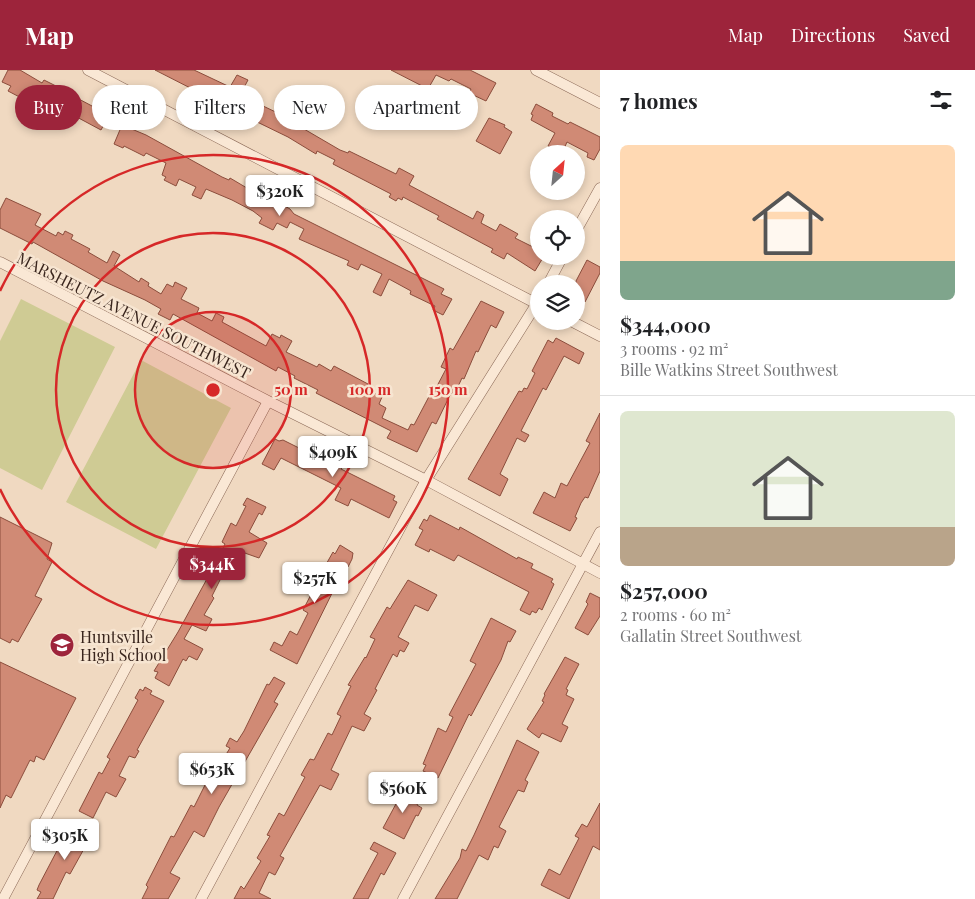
<!DOCTYPE html>
<meta charset="utf-8">
<style>
:root{--surface:#fff;--page:#f2f2f2;--text:#202124;--muted:#757577;--line:#e0e0e0;--accent:#9d243b}
body{margin:0;font-family:"Playfair Display",serif;background:var(--page);color:var(--text);height:100vh;display:flex;flex-direction:column;font-size:19px;white-space:nowrap}
*{box-sizing:border-box;margin:0}
p{font-size:16px;color:var(--muted)}
.icon{flex:none;width:28px;height:28px;fill:none;stroke:currentColor;stroke-width:2;stroke-linecap:round;stroke-linejoin:round}
.map{position:relative;flex:1;overflow:hidden}
.sheet{display:flex;flex-direction:column;background:var(--surface);width:375px}
.sheet>*{flex:none}
.hud{position:absolute;left:15px;top:15px;width:475px;height:45px;display:flex;gap:10px}
.needle{width:32px;rotate:27deg}
.fabs{position:absolute;left:530px;top:75px;display:grid;gap:10px}
.fabs a{display:grid;place-items:center;width:55px;height:55px;border-radius:50%;background:var(--surface);box-shadow:0 2px 8px #0003;font-size:25px}
.price{position:absolute;translate:-50% -42px;padding:0 11px;border-radius:5px;background:#fff;color:#222;font-size:16px;line-height:32px;filter:drop-shadow(0 1px 2px #0008)}
.price::after{content:'';position:absolute;left:50%;top:30px;width:15px;height:11px;margin-left:-8px;background:inherit;clip-path:polygon(0 0,100% 0,50% 100%)}
.price.selected{background:var(--accent);color:#fff}
ul{padding:0;list-style:none}
li{display:grid;align-content:center;gap:10px;height:265px;padding:0 20px}
li+li{border-top:1px solid var(--line)}
li span{display:grid;place-items:center;height:155px;border-radius:8px;color:#555}
li>.icon{margin-inline-start:auto}
span .icon{width:90px;height:90px;fill:#fffc;stroke-width:1}
li b{font-size:21px}
h2{display:flex;justify-content:space-between;align-items:center;height:60px;padding:0 20px;font-size:21px}
.chip{padding:0 18px;border-radius:22px;background:var(--surface);box-shadow:0 2px 8px #0003;font-size:18px;line-height:45px}
.chip.selected{background:var(--accent);color:#fff}
header{display:flex;align-items:center;gap:30px;box-sizing:border-box;height:70px;padding:0 25px;background:var(--accent);color:#fff}
header strong{font-size:24px}
nav{display:flex;gap:28px;margin-inline-start:auto;font-size:18px}
main{display:flex;flex:1;min-height:0}
.map>svg:first-child{display:block}
</style>
<header>
<strong>Map</strong>
<nav><a>Map</a><a>Directions</a><a>Saved</a></nav>
</header>
<main>
<div class="map">
<svg width="600" height="829" viewBox="0 0 600 829">
<rect width="100%" height="100%" fill="#f0d9c1"/>
<path fill="#cfcb94" d="M21,229l94,48 -73,143 -42,-22v-127z
M141,290l90,48 -75,141 -90,-47z"/>
<path fill="#d08a75" stroke="#8b4d3c" d="M8,0h12l22,13 2,-3 12,6 -2,4 18,9 3,-2 34,18 -8,15 -28,-15 -2,5 -35,-22 -3,6 -25,-13 3,-5 -9,-4z
M155,0h39l36,17 7,-12 11,5 -8,15 44,21 11,-20 11,5 -11,20 10,5 -1,3 36,21 8,3 1,-2 47,23 3,-6 15,8 -5,9 64,34 4,-8 7,4 -3,8 15,8 4,-7 18,10 -3,4 24,12v6h5l-9,15 -28,-18 -3,6 -13,-7 2,-3 -56,-30 2,-3 -36,-19 -1,3 -4,-2 -2,3 -7,-4 2,-3 -58,-30 2,-4 -18,-9 -1,3 -5,-3 -23,-14 -72,-35 -2,4 -10,-5 2,-5z
M391,0h79l26,13 -10,18 -17,-8 2,-4 -20,-10 -2,2 -13,-6 -8,14z
M536,34l17,9 -1,3 16,8 2,-2 30,15v12l-6,11 -7,-3 1,-4 -21,-11 -4,9 -15,-5 7,-13 -24,-13 2,-5 -2,-1z
M489,48l16,7 -1,2 8,5 -12,22 -24,-13z
M122,55l24,10 76,42 7,3 1,-2 27,16 21,8 12,7 4,5 150,75 -3,5 11,5 -9,16 -10,-5 2,-4 -25,-12 1,-3 -22,-12 -8,17 -8,-4 9,-18 -21,-10 -3,6 -11,-5 2,-4 -50,-22 5,-10 -14,-7 -3,6 -10,-5 -4,7 -14,-7 3,-5 -9,-7 -21,-11 -26,-11 -5,10 -9,-4 4,-8 -17,-8 -3,7 -12,-6 2,-3 -4,-2 4,-12 -20,-10 -2,3 -20,-10 -1,2 -9,-4z
M6,128l35,16 -6,11 21,11 2,-4 5,3 2,-4 8,4 -2,4 19,10 -2,3 19,11 6,-12 7,4 -6,11 25,16 2,-4 8,5 -1,3 13,8 6,-10 6,3 2,-5 12,6 -6,11 18,9 -2,5 15,8 4,-8 8,4 -2,5 44,24 6,-12 8,4 1,-3 11,6 -6,11 31,15 2,-3 12,7 3,-5 34,18 -3,5 17,8 -3,7 7,4 -4,10 26,12 3,-6 3,1 20,-38 2,1 10,-19 -5,-2 9,-19 3,2 28,-49 23,11 -8,16 -5,-3 -13,27 -2,-1 -12,28 -2,-1 -8,17 -3,-2 -15,31 -4,-2 -15,30 -30,-14 4,-7 -75,-38 2,-3 -24,-12 1,-2 -17,-9 -2,4 -103,-57 -3,6 -12,-6 3,-5 -16,-9 -42,-19 -70,-39 -1,2 -32,-16v-18z
M587,190l13,7v6l-15,29 -9,-4v-17z
M556,268l28,15 -5,11 -15,-8 -18,34 -3,-2 -22,43 8,4 -4,7 -8,-4 -17,36 8,5 -8,17 -32,-17 51,-88 3,1 2,-4 3,1 8,-16 -3,-2 16,-31 5,3z
M600,343v58l-12,27 -3,-1 -4,6 -6,14 2,1 -7,13 -37,-18 11,-21 11,6 6,-15 6,3 23,-43 -4,-2z
M275,369l4,2 4,-1 50,25 1,-2 8,5 -1,1 54,27 -2,4 4,2 -8,16 -38,-19 -3,7 -13,-6 6,-12 -60,-30 -7,12 -12,-6z
M247,428l19,9 -4,8 -3,-2 -10,19 18,11 -8,15 -20,-7 -13,27 -4,-2 -10,20 2,2 -10,17 8,4 -6,12 -14,-6 -8,14 19,10 -6,11 -8,-4 -3,5 -3,-2 -14,27 -14,-8 3,-6 -4,-1 24,-39 30,-55 17,-33 -3,-2 9,-19 5,3 10,-20 -3,-1z
M430,445l29,15 1,-3 57,32 1,-2 15,7 -2,4 22,11 -2,3 3,2 -12,26 -3,-2 -3,5 -4,-2 -2,4 -10,-5 9,-18 -23,-12 -48,-25 -4,6 -24,-12 -1,3 -14,-7 8,-15 -4,-2 5,-9 3,2z
M0,447l52,26 -5,16 5,3 -17,34 7,3 -24,43 -6,-3 -2,4 -10,-5z
M340,475l13,8 -1,6 -4,8 -2,-2 -49,99 -27,-14 4,-8 8,4 8,-15 7,4 11,-22 -5,-3 14,-27 -7,-3 8,-15 6,3 9,-16 2,2z
M408,510l29,15 -9,16 -13,-6 -17,32 11,6 -5,9 -4,-2 -3,7 -4,-3 -18,35 2,1 -13,24 7,4 -7,13 -12,-5 -21,44 8,4 -8,16 -11,-5 -40,71 4,2 -9,17 -6,-3 -10,21 12,6h-37l7,-13 3,3 17,-28 -4,-3 13,-22 -3,-1 12,-22 5,3 21,-39 -4,-2 9,-16 4,1 14,-27 4,2 9,-19 -4,-2 14,-28 -3,-1 17,-28 1,1 9,-19 -5,-2 17,-30 3,2 3,-5z
M590,523l10,5v18l-12,19 -13,-7 13,-24 -2,-2z
M491,548l25,13 -6,11 -2,-1 -7,19 -30,56 -2,-2 -31,64 -15,-7 3,-6 -3,-1 15,-36 8,4 7,-15 -4,-2 27,-51 -6,-3z
M565,587l14,7 -13,25 2,1 -2,5 8,4 -12,25 6,3 -7,15 -19,-9 -3,5 -12,-9 17,-27 -2,-1 3,-6 -1,-1z
M0,592l76,36 -32,62 -8,-4 -2,6 -4,-2 -19,38 -5,-3 -6,13z
M274,607l11,6 -11,19 4,2 -59,103 -15,30 -10,-6 -24,42 10,5 -12,21h-26l6,-12 -2,-2 25,-49 3,1 17,-32 3,2 13,-26 2,1 21,-34 -4,-2 4,-8 7,4 7,-11 23,-47 2,1z
M145,617l7,4 -2,3 14,7 -27,49 2,1 -4,7 -6,-2 -10,20 7,3 -10,18 -10,-5 -13,26 -14,-7 20,-39 3,2 8,-15 -3,-2 31,-57 -3,-2 5,-9 3,2z
M517,670l22,12 -14,28 3,2 -4,10 -6,-2 -19,37 7,4 -8,17 -4,-2 -6,14 -9,-5 -22,44h-22l25,-41 2,-9 4,2 8,-16z
M404,719l16,9 -3,7 5,3 -4,8 -2,-1 -12,24 -21,-11z
M600,733v47l-7,-4 -24,53 -28,-14 8,-16 11,6 19,-37 -4,-2 7,-12 5,3z
M71,754l25,13 -6,12 -5,-2 -15,27 -4,-2 -13,27h-16l4,-7 -4,-2 2,-5z
M374,772l22,11 -12,22 -3,-2 -13,26h-15l25,-46 -8,-4z"/>
<g fill="none" stroke-linecap="round" stroke-linejoin="round">
<defs>
<path id="street" d="M88,0l451,235
M536,0l64,33
M576,161l24,-43
M0,192l268,139 158,79 174,93
M548,214l15,-28
M571,251l29,15
M3,829l265,-498
M201,829l225,-419 113,-180
M403,829l197,-367"/>
</defs>
<use href="#street" stroke="#8b6957" stroke-width="11"/>
<use href="#street" stroke="#fae8d5" stroke-width="10"/>
</g>
<circle cx="213" cy="320" r="78" fill="#d62828" fill-opacity=".12"/>
<g fill="none" stroke="#d62828" stroke-width="2.5">
<circle cx="213" cy="320" r="78"/>
<circle cx="213" cy="320" r="157"/>
<path d="M0 221A235 235 0 1 1 0 419"/>
</g>
<defs>
<symbol id="school-disc" viewBox="-11 -11 22 22"><circle r="9.5" fill="#9d243b" stroke="#f7e5d1"/><path d="M0-5L7-2L0 1L-7-2ZM-4 1L0 2.5L4 1V4Q0 6-4 4Z" fill="#fff"/></symbol>
</defs>
<g fill-rule="evenodd">
<use href="#school-disc" x="48" y="561" width="28" height="28"/>
</g>
<g text-anchor="middle" dominant-baseline="central" stroke-width="5" stroke-linejoin="round" paint-order="stroke">
<g font-size="16" fill="#39251d" stroke="#f7e5d1">
<text transform="translate(134 245) rotate(27)">MARSHEUTZ AVENUE SOUTHWEST</text>
</g>
<g font-size="16" fill="#39251d" stroke="#f7e5d1" text-anchor="start">
<text x="80" y="566">Huntsville<tspan x="80" dy="18">High School</tspan></text>
</g>
</g>
<circle cx="213" cy="320" r="8" fill="#d62828" stroke="#f7e5d1" stroke-width="2.5"/>
<g font-size="15" text-anchor="middle" font-weight="bold" fill="#d62828" stroke="#f7e5d1" stroke-width="5" stroke-linejoin="round" paint-order="stroke">
<text x="291" y="325">50 m</text>
<text x="370" y="325">100 m</text>
<text x="448" y="325">150 m</text>
</g>
</svg>
<div class="fabs">
<a><svg class="needle" viewBox="-14 -14 28 28"><path d="M0-13l5 13h-10z" fill="#e53935"/><path d="M0 13l5-13h-10z" fill="#757577"/></svg></a>
<a><svg class="icon" aria-label="locate" viewBox="0 0 24 24"><circle cx="12" cy="12" r="6"/><path d="M12 2v4M12 18v4M2 12h4M18 12h4"/></svg></a>
<a><svg class="icon" aria-label="layers" viewBox="0 0 24 24"><path d="M12 4l9 5-9 5-9-5zM3 14l9 5 9-5"/></svg></a>
</div>
<b class="price" style="left:280px;top:147px">$320K</b>
<b class="price" style="left:333px;top:408px">$409K</b>
<b class="price selected" style="left:212px;top:520px">$344K</b>
<b class="price" style="left:315px;top:534px">$257K</b>
<b class="price" style="left:212px;top:725px">$653K</b>
<b class="price" style="left:403px;top:744px">$560K</b>
<b class="price" style="left:65px;top:791px">$305K</b>
<div class="hud">
<a class="chip selected">Buy</a>
<a class="chip">Rent</a>
<a class="chip">Filters</a>
<a class="chip">New</a>
<a class="chip">Apartment</a>
</div>
</div>
<section class="sheet">
<h2>7 homes<svg class="icon" aria-label="filters" viewBox="0 0 24 24"><path d="M4 7h16M4 17h16"/><circle cx="9" cy="7" r="2"/><circle cx="15" cy="17" r="2"/></svg></h2>
<ul>
<li><span style="background:linear-gradient(#ffd9b3 75%,#7fa58c 0)"><svg class="icon" aria-label="home" viewBox="0 0 24 24"><path d="M3 11l9-7 9 7M6 9v11h12V9"/></svg></span><div><b>$344,000</b><p>3 rooms · 92 m²</p><p>Bille Watkins Street Southwest</p></div></li>
<li><span style="background:linear-gradient(#dfe7d0 75%,#b9a48a 0)"><svg class="icon" aria-label="home" viewBox="0 0 24 24"><path d="M3 11l9-7 9 7M6 9v11h12V9"/></svg></span><div><b>$257,000</b><p>2 rooms · 60 m²</p><p>Gallatin Street Southwest</p></div></li>
</ul>
</section>
</main>
